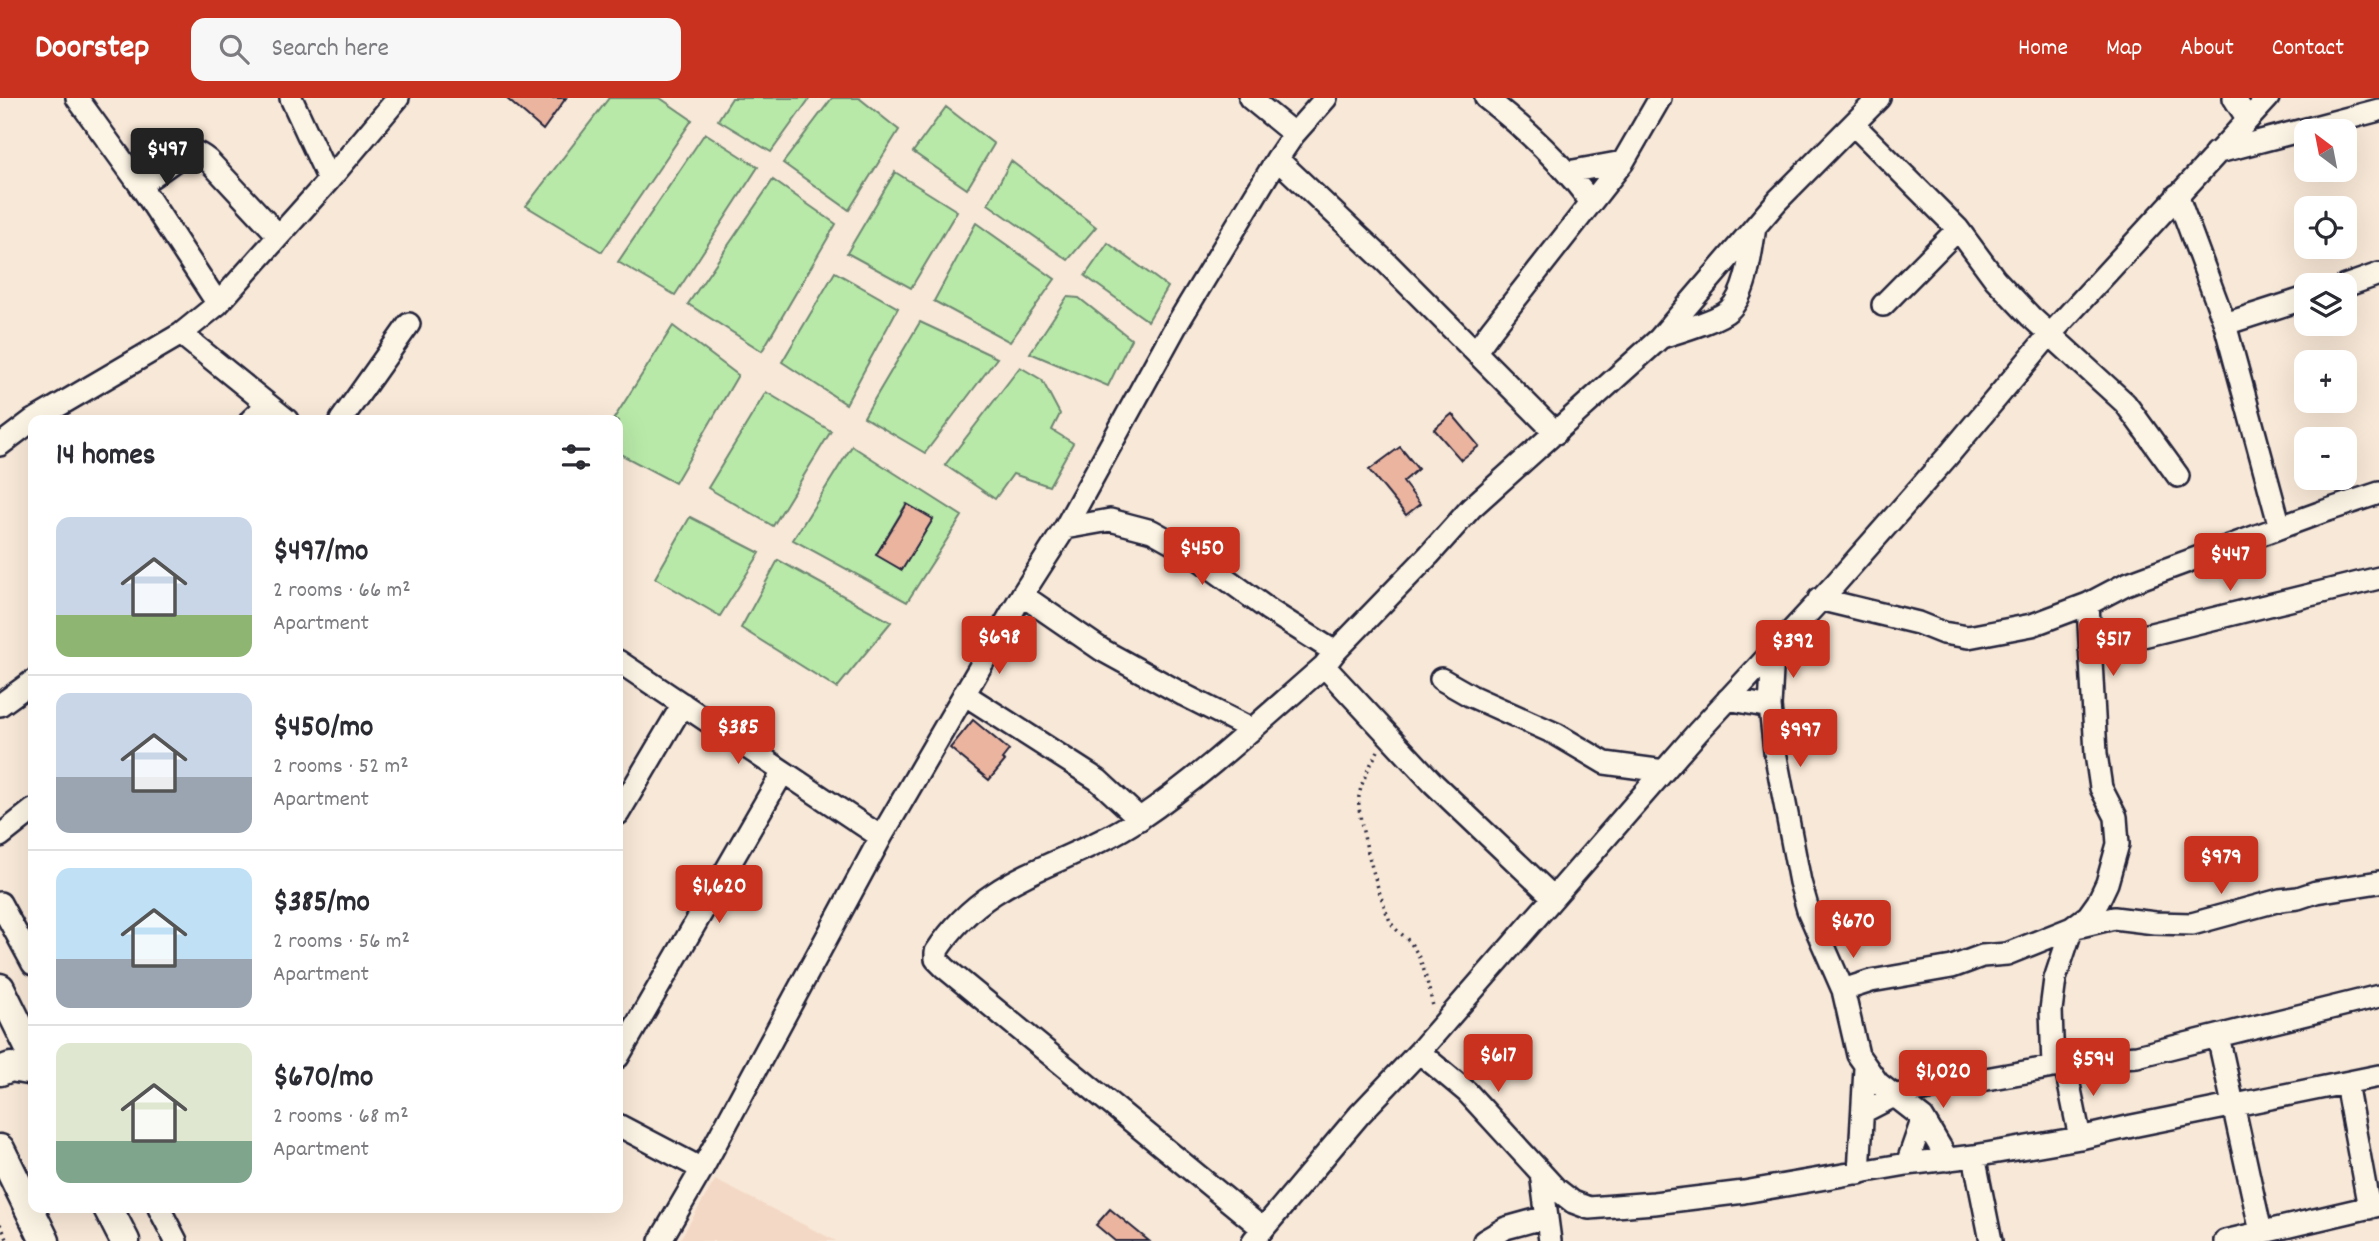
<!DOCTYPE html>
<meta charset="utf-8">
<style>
:root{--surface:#fff;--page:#f7f7f7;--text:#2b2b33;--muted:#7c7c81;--line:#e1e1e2;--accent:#c8321e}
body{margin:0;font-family:Dekko,sans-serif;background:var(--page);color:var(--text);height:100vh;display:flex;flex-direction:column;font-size:26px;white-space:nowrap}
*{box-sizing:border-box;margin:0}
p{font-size:23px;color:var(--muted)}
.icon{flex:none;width:38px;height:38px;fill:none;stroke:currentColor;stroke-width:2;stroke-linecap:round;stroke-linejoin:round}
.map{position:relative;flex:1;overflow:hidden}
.details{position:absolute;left:28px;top:317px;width:595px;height:798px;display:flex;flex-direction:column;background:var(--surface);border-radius:14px;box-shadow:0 7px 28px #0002}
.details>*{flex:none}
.needle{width:46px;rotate:328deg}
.buttons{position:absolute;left:2294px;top:21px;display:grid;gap:14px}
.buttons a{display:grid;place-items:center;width:63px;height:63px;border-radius:14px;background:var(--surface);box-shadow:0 7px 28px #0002;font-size:35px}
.price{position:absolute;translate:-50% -60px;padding:0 16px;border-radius:7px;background:var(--accent);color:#fff;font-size:23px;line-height:46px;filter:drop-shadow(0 2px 4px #0008)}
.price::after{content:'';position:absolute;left:50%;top:42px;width:21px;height:16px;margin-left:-10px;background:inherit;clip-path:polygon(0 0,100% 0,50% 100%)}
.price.selected{background:#222;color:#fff}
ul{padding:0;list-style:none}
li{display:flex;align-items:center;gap:21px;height:175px;padding:0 28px}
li+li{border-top:2px solid var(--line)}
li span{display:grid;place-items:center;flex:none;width:196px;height:140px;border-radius:14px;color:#555}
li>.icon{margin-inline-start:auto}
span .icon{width:84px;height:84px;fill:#fffc;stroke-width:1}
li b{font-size:30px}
h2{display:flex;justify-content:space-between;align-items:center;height:84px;padding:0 28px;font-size:30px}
header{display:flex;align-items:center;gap:42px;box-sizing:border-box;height:98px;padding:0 35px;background:var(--accent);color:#fff}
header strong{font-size:33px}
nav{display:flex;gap:38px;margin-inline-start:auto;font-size:24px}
.search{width:490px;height:63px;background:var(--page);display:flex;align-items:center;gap:18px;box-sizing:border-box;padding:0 24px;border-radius:14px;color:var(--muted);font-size:26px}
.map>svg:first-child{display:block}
</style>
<header>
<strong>Doorstep</strong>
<div class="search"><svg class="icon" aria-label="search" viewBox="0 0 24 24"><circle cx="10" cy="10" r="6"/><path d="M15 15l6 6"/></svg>Search here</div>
<nav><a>Home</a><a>Map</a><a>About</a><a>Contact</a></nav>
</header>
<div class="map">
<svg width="2379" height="1143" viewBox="0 0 2379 1143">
<rect width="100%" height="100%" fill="#f8e8d7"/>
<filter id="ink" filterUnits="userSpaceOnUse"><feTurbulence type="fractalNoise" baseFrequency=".0143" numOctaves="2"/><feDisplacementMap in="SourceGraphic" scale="14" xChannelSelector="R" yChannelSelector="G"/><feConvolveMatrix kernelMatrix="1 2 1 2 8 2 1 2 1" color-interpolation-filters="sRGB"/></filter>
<g filter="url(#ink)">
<path fill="#f4d8c6" d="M715,1082l121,61h-157z"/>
<path fill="#b8e9a8" stroke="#6d8672" stroke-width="2" fill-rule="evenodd" d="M609,0h51l32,22 -90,132 -76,-46z
M732,0h78l-39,54 -53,-32z
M832,0h27l40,32 -50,80 -66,-47z
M946,9l48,37 -27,45 -54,-37z
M705,35l53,34 -83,128 -57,-33z
M1011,63l85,66 -28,33 -80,-56z
M895,74l62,39 -46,77 -64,-35z
M773,82l63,44 -74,127 -74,-47z
M976,125l79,56 -45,63 -76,-41z
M1108,145l60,44 -20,34 -63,-45z
M835,174l63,36 -52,96 -64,-42z
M1067,199l12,1 52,41 -23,47 -78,-33z
M920,224l77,36 -72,95 -61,-36z
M673,228l65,49 -63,108 -57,-30v-33h-5z
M1020,269l22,13 18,34 -8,16 21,13 -24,43 -36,-12 -18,25 -50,-34z
M766,294l65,39 -58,95 -65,-38z
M852,348l110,70 -55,86 -114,-62zM906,406l26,15 -30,51 -25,-16z
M690,419l70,36 -40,63 -65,-38z
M778,462l113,62 -54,66 -96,-60z"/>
<path fill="#eab49f" stroke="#22223b" stroke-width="2" d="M506,0h60l-23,32z
M1452,316l27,32 -18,14 -27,-31z
M1400,349l18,22 -15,13 17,22 -14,11 -37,-45z
M907,406l26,15 -31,51 -26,-15z
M973,622l36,30 -7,9 3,2 -16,19 -39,-32z
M1110,1111l39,32h-34l-19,-16z"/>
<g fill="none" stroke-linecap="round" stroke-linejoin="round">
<defs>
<path id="street" d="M77,0l63,87 78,119
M291,0l38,82
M1250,0l44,36
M1486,0c40,31 75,64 105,104
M2234,0l13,20
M1854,27l104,104 37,50 36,38 94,86 53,73
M2215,55l164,-43
M1277,61l110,104 169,170
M1568,74l55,-10
M140,87l44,-31c10,-4 15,-1 24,6l71,76
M2177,97l48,129
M2345,188l34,-12
M1883,207l75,-76
M181,236l106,86
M1662,239c15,-5 57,-17 67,-27 18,-16 22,-59 26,-83
M1476,253l16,-22 131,-167 37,-64
M34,322l147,-86 37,-30 111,-124 69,-82
M251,322l16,-15
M341,322l68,-96
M0,347l33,-25
M2280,429l-55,-203 81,-26
M1065,430l45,-8 42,11 36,20 81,59 66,42
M1022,497l80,55 82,45 67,34
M1819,501l99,24 25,10 25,4 64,-12 56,-21 38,-20 196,-72 57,-19
M2090,551l289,-71
M1773,554l-3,55 5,45 25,130 8,28 35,80 15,65 20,28 45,35 25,42
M618,563l263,176
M1324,568l109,117 120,114
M1441,581l30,17 85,38 49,29 59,8
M964,596l134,86 42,39
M1728,601l42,8
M0,607l33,-24
M618,716l65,-110
M0,738l33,-26
M0,805l33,61
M1843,892l28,-9 81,-14 30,-11 25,-2 65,-26 42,-10 41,5 37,1 88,-24 18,-2 18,-6 63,-10
M2218,938l43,196
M1419,954l48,40 88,96 18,14 16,6 65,-5 90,-11 163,-28 67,-8 106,-18 52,-12 247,-50
M618,959l165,-285
M2065,967l15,73
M2053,969l-2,-57 4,-31 17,-51 16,-12 10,-14 9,-19 11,-39 -2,-27 -15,-29 -5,-34 -8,-150
M2346,985l23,125
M1863,1014l33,-17 157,-28 56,-9 28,-2 242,-60
M618,1027l84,44
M1974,1058l17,85
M1907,1066l16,-46
M1541,1075l9,68
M1859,1075l6,-105
M159,1110l17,33
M1263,1131l-318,-261 -9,-9v-7c51,-80 131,-85 203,-133 65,-44 125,-101 185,-153l11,-14 94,-97 42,-47 188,-169 119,-139 101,-102
M660,1143l42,-72 179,-332 141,-242 43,-67 111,-202 101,-167 17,-25 32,-36
M1253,1143l107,-127 59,-62 278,-319 139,-150 111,-126 98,-117 223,-242
M1484,1143l22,-13 40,-11
M2225,1143l154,-36"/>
<path id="secondary" d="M0,890l33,67
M0,973l11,-4 22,4
M0,1051l45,92
M108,1110l17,33"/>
</defs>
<use href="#street" stroke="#22223b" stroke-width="26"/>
<use href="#secondary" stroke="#22223b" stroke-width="33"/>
<path stroke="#22223b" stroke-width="3.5" stroke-dasharray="2 5" stroke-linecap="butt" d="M1378,653c-8,14 -16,29 -19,45 -3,23 21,103 31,125 5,10 16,15 22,24 12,17 16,41 21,61
M0,1126l8,17"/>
<use href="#street" stroke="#fcf5e5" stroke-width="21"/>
<use href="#secondary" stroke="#fcf5e5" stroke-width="28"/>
</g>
</g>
</svg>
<div class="buttons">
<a><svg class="needle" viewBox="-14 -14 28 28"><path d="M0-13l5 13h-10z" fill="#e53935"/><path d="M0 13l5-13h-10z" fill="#7c7c81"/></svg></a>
<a><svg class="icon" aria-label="locate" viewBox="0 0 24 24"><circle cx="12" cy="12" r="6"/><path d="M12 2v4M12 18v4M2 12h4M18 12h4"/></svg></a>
<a><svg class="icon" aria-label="layers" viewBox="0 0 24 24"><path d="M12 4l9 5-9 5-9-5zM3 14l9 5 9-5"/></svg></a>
<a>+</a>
<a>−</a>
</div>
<b class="price selected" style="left:167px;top:90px">$497</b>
<b class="price" style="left:1202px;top:489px">$450</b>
<b class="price" style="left:2230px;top:495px">$447</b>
<b class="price" style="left:999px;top:578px">$698</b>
<b class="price" style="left:2113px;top:580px">$517</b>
<b class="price" style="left:1793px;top:582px">$392</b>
<b class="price" style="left:738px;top:668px">$385</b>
<b class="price" style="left:1800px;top:671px">$997</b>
<b class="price" style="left:2221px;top:798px">$979</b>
<b class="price" style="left:719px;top:827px">$1,620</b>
<b class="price" style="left:1853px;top:862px">$670</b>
<b class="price" style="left:1498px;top:996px">$617</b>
<b class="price" style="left:2093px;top:1000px">$594</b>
<b class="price" style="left:1943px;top:1012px">$1,020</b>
<section class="details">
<h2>14 homes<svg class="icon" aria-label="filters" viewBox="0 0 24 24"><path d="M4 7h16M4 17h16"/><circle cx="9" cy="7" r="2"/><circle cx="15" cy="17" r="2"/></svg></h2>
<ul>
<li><span style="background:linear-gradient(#c9d6e8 70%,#8fb573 0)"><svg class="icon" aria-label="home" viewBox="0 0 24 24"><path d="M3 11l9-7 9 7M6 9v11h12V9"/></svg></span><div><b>$497/mo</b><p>2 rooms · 66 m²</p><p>Apartment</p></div></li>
<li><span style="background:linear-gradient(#c9d6e8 60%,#9aa5b1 0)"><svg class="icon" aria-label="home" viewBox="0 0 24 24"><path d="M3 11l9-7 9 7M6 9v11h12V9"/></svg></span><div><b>$450/mo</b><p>2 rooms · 52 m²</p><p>Apartment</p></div></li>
<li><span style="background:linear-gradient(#bfe0f5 65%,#9aa5b1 0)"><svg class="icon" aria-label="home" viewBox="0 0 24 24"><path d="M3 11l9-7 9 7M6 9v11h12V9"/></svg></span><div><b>$385/mo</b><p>2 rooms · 56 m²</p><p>Apartment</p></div></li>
<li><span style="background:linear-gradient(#dfe7d0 70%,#7fa58c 0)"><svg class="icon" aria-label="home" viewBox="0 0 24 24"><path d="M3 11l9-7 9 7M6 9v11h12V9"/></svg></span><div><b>$670/mo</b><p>2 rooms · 68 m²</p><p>Apartment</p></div></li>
</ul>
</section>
</div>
